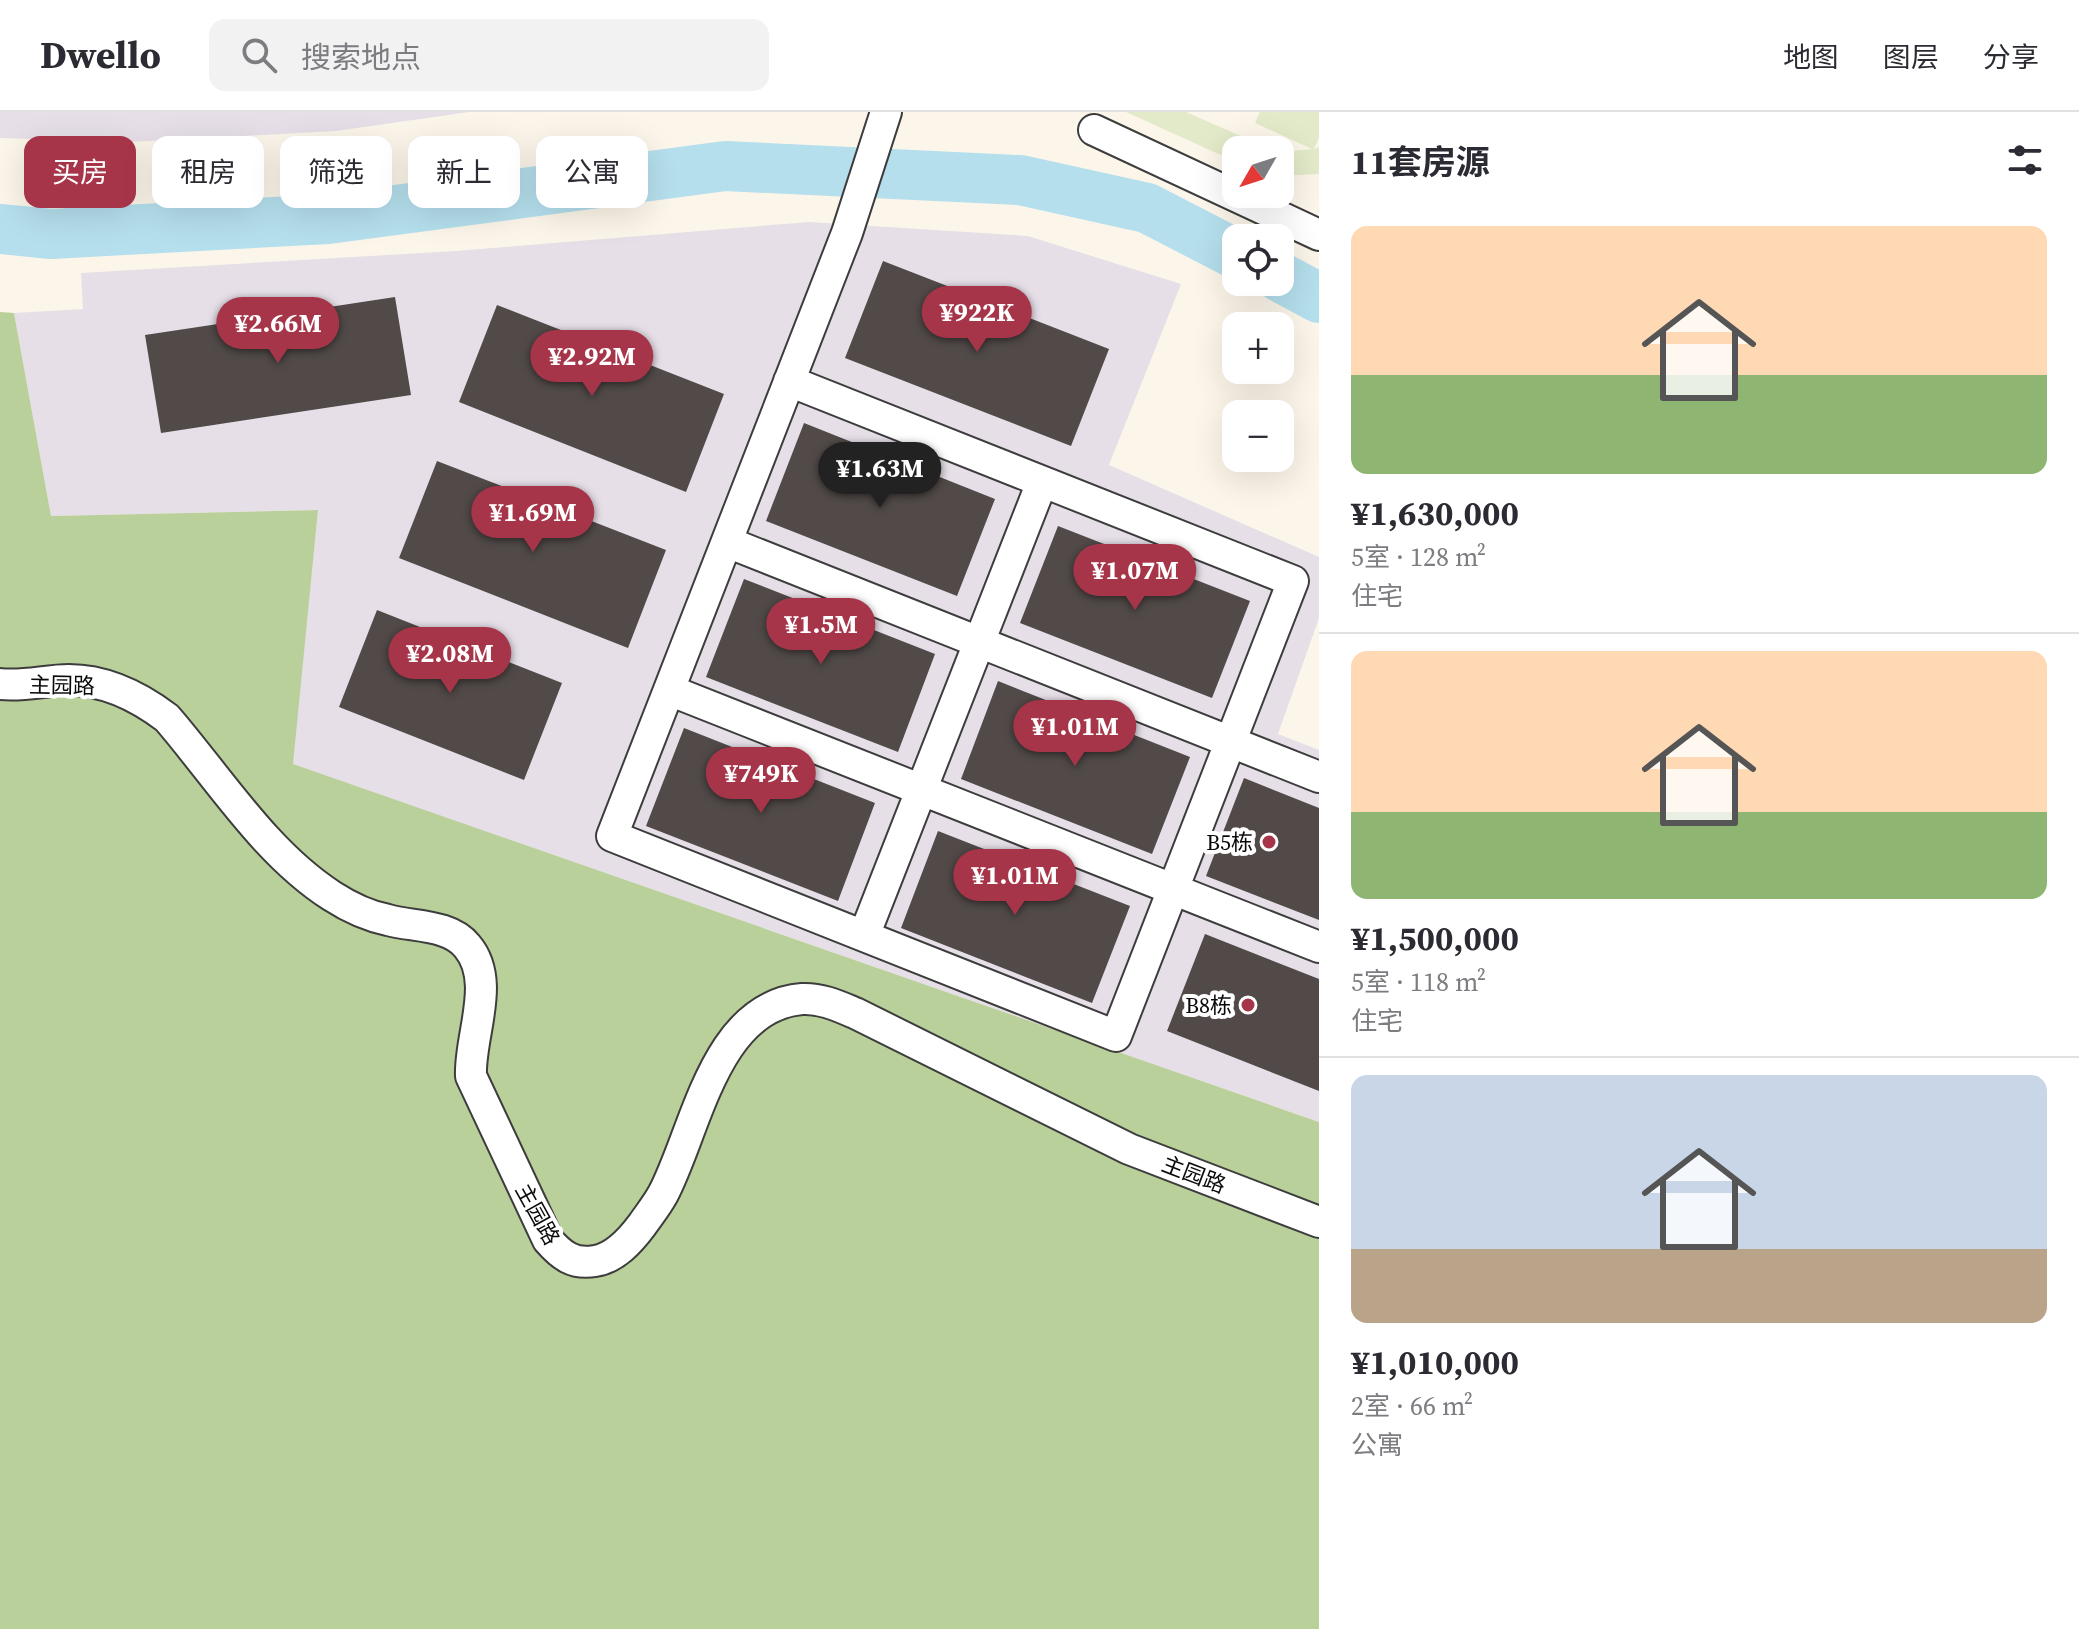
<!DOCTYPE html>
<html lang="zh">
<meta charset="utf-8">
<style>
:root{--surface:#fff;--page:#f2f2f3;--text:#2b2b33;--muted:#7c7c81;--line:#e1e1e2;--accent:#a73549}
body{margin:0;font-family:"Source Serif 4","Noto Sans SC",serif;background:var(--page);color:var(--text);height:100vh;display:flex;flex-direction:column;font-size:30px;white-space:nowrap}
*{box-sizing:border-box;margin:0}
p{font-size:26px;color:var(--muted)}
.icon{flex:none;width:44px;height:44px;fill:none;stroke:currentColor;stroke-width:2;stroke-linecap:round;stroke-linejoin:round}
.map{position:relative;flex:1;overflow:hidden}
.panel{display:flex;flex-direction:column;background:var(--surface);width:760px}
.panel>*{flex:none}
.guide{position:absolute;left:24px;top:24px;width:760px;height:72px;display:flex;gap:16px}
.needle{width:52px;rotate:231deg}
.controls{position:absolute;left:1222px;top:24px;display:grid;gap:16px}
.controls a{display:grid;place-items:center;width:72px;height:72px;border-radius:16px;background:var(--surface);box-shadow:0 8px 32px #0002;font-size:40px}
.price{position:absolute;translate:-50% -68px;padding:0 18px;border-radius:28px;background:var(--accent);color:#fff;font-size:26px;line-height:52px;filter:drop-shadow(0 2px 4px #0008)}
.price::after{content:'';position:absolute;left:50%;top:48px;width:24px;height:18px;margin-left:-12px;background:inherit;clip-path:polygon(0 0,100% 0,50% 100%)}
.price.selected{background:#222;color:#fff}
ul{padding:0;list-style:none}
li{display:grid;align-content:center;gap:16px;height:424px;padding:0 32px}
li+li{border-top:2px solid var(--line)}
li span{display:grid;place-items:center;height:248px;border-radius:16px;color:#555}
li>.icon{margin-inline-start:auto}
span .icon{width:144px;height:144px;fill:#fffc;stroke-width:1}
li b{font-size:34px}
h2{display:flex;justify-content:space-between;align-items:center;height:96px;padding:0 32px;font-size:34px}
.chip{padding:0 28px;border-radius:16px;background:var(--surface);box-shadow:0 8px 32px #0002;font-size:28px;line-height:72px}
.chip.selected{background:var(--accent);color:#fff}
header{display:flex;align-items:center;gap:48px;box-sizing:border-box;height:112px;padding:0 40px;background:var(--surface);border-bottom:2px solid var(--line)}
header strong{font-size:38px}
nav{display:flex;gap:44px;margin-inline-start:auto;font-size:28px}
.search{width:560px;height:72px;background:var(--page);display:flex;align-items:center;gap:20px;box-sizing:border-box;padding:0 28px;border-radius:16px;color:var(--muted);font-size:30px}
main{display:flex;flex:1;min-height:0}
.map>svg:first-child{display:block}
</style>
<header>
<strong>Dwello</strong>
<div class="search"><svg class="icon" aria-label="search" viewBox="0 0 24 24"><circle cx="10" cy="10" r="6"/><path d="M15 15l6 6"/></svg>搜索地点</div>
<nav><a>地图</a><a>图层</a><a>分享</a></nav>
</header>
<main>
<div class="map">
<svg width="1319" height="1517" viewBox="0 0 1319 1517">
<rect width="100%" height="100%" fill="#fcf6ea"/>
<path fill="#e6dfe8" d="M0,0h469l-133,19 -206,11 -130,-4z
M809,110l219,14 153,48 -72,181 210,92v61l-41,116 41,16v372l-1027,-358 26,-254 -267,6 -37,-203 69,-4 -2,-36 375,-22z"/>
<path fill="#b9d09a" d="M0,200l14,1 37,203 267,-6 -25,254 1026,358v507h-1319z"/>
<path fill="#e3eac9" d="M1126,0h60l87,38h-37v12z
M1260,0h59v26l-5,11 5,-2v27l-39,2v-24l32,-3 -57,-26z"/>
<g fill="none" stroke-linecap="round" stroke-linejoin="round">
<path stroke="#b5dfed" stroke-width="50" d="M0,117l51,5 277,-15 397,-53 295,14 127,28 89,46
M1280,165l39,21"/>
</g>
<path fill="#514a48" d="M883,149l226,88 -38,97 -226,-88z
M395,185l16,98 -250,38 -16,-98z
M497,193l227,89 -38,98 -227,-90z
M804,311l191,76 -38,97 -191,-75z
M437,349l229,89 -38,98 -229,-90z
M1058,414l192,75 -38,97 -192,-75z
M744,467l191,75 -37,98 -192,-75z
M377,498l185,73 -38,97 -185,-73z
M998,569l192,76 -38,97 -191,-75z
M684,616l191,75 -37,98 -192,-75z
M1244,666l75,30v112l-113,-44z
M938,719l192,75 -38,97 -191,-75z
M1205,822l114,45v112l-152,-60z"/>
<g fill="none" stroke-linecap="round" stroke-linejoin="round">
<defs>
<path id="minor" d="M1094,18l225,105
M789,269l504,200 -177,455 -504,-200 235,-603 39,-121
M727,430l592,235
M0,572c23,3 46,-4 69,-4 37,0 69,16 98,38 51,59 98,135 165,178 17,11 36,20 56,24 25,7 61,4 79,26 30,35 2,90 4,130l77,164c13,15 25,25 47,21 20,-3 35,-20 47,-36 7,-10 15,-20 21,-31 33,-62 51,-188 139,-195 19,-1 36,7 53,14l274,136 190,73
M669,578l650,257
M864,824l178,-454"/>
</defs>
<use href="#minor" stroke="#3d3d3d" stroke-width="34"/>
<use href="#minor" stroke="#fff" stroke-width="30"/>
</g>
<g fill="#a73549" stroke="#fff" stroke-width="3">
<circle cx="1269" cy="730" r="8"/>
<circle cx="1248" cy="893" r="8"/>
</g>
<g text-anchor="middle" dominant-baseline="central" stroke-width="8" stroke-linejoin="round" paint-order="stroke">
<g font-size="22" fill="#0a0a0a" stroke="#fff">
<text transform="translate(62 573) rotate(1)">主园路</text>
<text transform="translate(1194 1062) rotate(21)">主园路</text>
<text transform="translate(538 1102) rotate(61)">主园路</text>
</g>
<g font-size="22" fill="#0a0a0a" stroke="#fff" text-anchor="end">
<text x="1253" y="730">B5栋</text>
<text x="1232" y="893">B8栋</text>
</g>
</g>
</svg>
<div class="controls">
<a><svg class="needle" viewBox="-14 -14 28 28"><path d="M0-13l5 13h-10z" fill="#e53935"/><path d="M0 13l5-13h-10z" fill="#7c7c81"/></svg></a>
<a><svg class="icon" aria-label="locate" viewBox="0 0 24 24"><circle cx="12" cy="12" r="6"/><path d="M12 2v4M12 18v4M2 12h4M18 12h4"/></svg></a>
<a>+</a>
<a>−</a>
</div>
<b class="price" style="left:977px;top:242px">¥922K</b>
<b class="price" style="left:278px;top:253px">¥2.66M</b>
<b class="price" style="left:592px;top:286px">¥2.92M</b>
<b class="price selected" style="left:880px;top:398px">¥1.63M</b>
<b class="price" style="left:533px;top:442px">¥1.69M</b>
<b class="price" style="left:1135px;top:500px">¥1.07M</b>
<b class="price" style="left:821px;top:554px">¥1.5M</b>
<b class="price" style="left:450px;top:583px">¥2.08M</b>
<b class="price" style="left:1075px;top:656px">¥1.01M</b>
<b class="price" style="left:761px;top:703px">¥749K</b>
<b class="price" style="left:1015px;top:805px">¥1.01M</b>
<div class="guide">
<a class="chip selected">买房</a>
<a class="chip">租房</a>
<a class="chip">筛选</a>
<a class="chip">新上</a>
<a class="chip">公寓</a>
</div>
</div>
<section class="panel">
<h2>11套房源<svg class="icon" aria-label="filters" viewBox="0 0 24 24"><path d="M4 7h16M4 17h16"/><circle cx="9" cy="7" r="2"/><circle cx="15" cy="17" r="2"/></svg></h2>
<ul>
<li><span style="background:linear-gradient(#ffd9b3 60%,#8fb573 0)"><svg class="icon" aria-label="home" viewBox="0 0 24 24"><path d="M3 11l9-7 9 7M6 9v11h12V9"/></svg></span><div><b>¥1,630,000</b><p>5室 · 128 m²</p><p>住宅</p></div></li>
<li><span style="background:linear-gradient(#ffd9b3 65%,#8fb573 0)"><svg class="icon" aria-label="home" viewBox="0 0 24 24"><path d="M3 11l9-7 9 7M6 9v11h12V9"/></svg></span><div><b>¥1,500,000</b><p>5室 · 118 m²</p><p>住宅</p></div></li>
<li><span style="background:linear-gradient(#c9d6e8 70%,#b9a48a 0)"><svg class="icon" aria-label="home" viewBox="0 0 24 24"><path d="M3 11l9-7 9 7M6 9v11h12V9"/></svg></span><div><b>¥1,010,000</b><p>2室 · 66 m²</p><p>公寓</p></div></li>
</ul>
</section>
</main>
